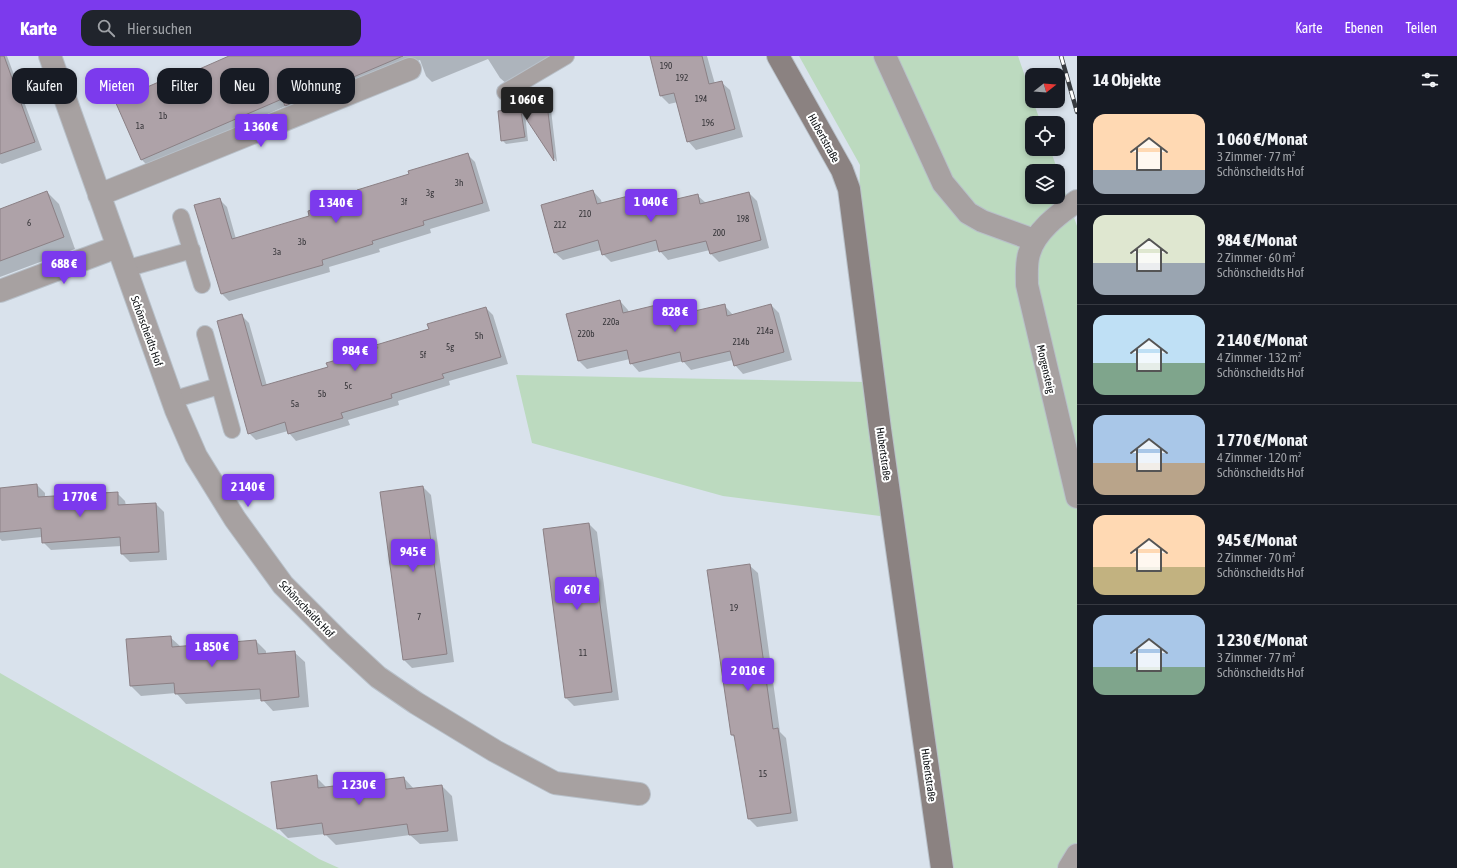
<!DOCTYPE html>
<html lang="de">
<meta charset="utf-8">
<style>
:root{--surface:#171b24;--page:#20242c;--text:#f1f3f6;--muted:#9ea1a6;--line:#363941;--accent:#7c3aed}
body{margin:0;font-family:"Asap Condensed",sans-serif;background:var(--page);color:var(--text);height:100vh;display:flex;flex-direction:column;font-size:15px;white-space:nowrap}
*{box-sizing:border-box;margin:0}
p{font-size:13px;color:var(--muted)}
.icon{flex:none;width:22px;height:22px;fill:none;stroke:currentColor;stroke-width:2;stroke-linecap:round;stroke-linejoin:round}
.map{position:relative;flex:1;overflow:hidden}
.drawer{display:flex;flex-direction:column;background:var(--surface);width:380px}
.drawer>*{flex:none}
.banner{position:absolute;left:12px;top:12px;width:380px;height:36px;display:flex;gap:8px}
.needle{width:26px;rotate:73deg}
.tools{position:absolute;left:1025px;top:12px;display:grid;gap:8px}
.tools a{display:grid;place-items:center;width:40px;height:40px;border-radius:8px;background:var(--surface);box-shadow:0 2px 6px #0003;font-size:20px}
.price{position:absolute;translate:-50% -34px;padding:0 9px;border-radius:4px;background:var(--accent);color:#fff;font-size:13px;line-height:26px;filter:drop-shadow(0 1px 2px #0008)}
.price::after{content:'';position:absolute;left:50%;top:24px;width:12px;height:9px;margin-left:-6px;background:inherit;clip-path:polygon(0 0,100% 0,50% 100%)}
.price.on{background:#222;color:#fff}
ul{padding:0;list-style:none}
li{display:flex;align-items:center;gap:12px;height:100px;padding:0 16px}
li+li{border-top:1px solid var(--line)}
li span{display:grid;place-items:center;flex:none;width:112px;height:80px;border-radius:12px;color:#555}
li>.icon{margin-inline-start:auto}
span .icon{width:48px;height:48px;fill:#fffc;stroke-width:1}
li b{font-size:17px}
h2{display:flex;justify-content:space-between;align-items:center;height:48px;padding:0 16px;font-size:17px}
.pill{padding:0 14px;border-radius:12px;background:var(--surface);box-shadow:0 2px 6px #0003;font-size:14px;line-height:36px}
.pill.on{background:var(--accent);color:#fff}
header{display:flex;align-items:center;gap:24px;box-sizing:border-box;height:56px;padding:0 20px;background:var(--accent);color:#fff}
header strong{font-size:19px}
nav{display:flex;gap:22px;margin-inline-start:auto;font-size:14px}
.search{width:280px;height:36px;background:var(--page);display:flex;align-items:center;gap:10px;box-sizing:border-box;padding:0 14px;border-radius:12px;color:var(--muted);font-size:15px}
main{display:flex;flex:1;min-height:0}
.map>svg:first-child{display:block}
</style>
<header>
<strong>Karte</strong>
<div class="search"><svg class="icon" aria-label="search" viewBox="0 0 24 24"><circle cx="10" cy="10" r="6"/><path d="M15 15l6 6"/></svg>Hier suchen</div>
<nav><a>Karte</a><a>Ebenen</a><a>Teilen</a></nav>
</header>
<main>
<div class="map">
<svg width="1077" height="812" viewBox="0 0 1077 812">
<rect width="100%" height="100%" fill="#d9e2ec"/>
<path fill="#bcdabf" d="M799,0h219l14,41v4h1l8,22h-9v26h18l8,22h-26v26h26v-25l19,54v261l-26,-86 26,107v343l-11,17h-119l-88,-670 1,-33z
M516,319l351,7 21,135 -165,-21 -191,-53z
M0,617l271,156 48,30 20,9h-339z"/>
<path fill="#0003" d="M0,0h7l35,94 -40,14 -2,-1z
M232,0h322l-47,28 -7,-6 -12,-19 -56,23 -6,-6 -6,-16 -128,52 -6,-6 -138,60 -6,-6 -26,-59 45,-19 4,3z
M651,0h56l8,28 6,-2 9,8 13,47 -47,13 -8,-9 -10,-39 -9,2 -8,-8z
M546,41l4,4 7,61 -32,-48 3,27 -22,3 -4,-4 19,-32z
M467,98l8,8 15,49 -60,18 1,4 -52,16 1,3 -51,15 1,5 -101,29 -7,-7 -3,-95 8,8 9,32 74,-22 100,-42z
M593,135l8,9 1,4 41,-11 9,8 1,5 44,-11 9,8 43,-10 8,8 12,47 -50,14 -8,-8 -1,-4 -42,10 -9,-10 -48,12 -8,-8 -2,-4 -38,10 -9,-8z
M47,136l12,12 16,45 -75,28v-67z
M620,245l8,9 1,3 44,-11 8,8 2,5 41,-10 9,10 38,-10 8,8 13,47 -49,14 -8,-9 -2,-5 -42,10 -8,-9 -44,11 -8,-9 -1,-4 -43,10 -8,-8 -11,-47z
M486,252l7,7 15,49 -59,17 1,4 -52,16 1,4 -51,15 2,5 -54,16 -7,-8 -1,-2 -32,9 -7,-7 -8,-118 8,8 18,63 62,-18z
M37,429l8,8v5l72,-5 8,8 1,5 30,-2 8,8 3,48 -37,2 -8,-8v-8l-71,4 -8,-8 -1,-5 -40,4 -2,-2v-50z
M423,431l8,8 23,167 -42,6 -8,-8 -23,-167z
M589,468l8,8 22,168 -45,6 -8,-8 -22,-168z
M749,509l9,8 22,159 6,6 12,83 -41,6 -8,-8 -13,-80 -4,-4z
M170,581l11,10 75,-6 10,10v3l28,-2 11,10 4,45 -36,4 -11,-12 -76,5 -10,-11 -35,3 -10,-10z
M316,721l11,11 77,-10 10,11 28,-3 10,10 6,45 -38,3 -10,-9 -74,10 -11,-11 -37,4 -10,-10z"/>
<path fill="#aea2a8" stroke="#8b8085" d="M0,0h4l31,86 -35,12z
M229,0h174l-118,50 -3,-7 -141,61 -26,-59 46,-20 2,4z
M650,0h52l7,28 13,-3 13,48 -48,13 -13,-49 -14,3z
M546,40l8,65 -33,-50 4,26 -24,4 -3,-30 21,-3 -4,-7z
M468,97l15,50 -60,18 1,4 -52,16 1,3 -51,16 1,5 -102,29 -27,-89 26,-7 12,41 77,-23 -1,-5 50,-15 -1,-6 52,-16 -1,-3z
M593,134l4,14 47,-12 3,14 51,-12 2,10 49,-12 12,48 -51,14 -4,-13 -47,11 -3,-12 -54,15 -4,-15 -44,13 -13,-48z
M47,135l17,46 -64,24v-52z
M620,244l3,13 50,-12 4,14 48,-11 2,12 44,-12 13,48 -50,14 -4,-15 -48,11 -2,-10 -50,12 -3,-14 -49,11 -12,-47z
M486,251l15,50 -59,17 2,4 -53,16 1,4 -51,15 2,5 -55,16 -3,-12 -37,12 -31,-113 25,-7 20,72 66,-19 -2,-4 52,-15 -2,-3 53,-16 -2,-5z
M37,428l1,13 80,-5v13l38,-2 3,49 -38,2 -1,-17 -78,6 -1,-15 -41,4v-44z
M423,430l24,168 -44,6 -23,-168z
M589,467l23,169 -47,6 -22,-169z
M750,508l23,165 5,-1 13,85 -43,6 -14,-84h-3l-24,-165z
M171,580l1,11 84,-7 2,14 37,-3 4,46 -38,4 -1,-12 -85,5 -1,-11 -44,3 -4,-47z
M317,719l1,13 86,-11 2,12 36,-4 6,46 -39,4 -2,-11 -83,11 -2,-12 -45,6 -6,-47z"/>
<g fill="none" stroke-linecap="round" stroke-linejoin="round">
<defs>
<path id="lane" d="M505,36l61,-36
M181,161l21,68
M125,213l67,-19
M205,278l27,96
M172,344l47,-14"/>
<path id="street" d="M50,0l126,354 20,46 39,63 48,66 56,56 39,36 38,26 79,48 60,32 84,11
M885,0l58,127 25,30 14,8 52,19
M99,139l311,-126
M1077,145c-18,13 -42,30 -48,53 -3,9 -2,21 -2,31l50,212
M0,235l117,-44
M1069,812l8,-13"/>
<path id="secondary" d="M778,0l64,114 7,19 31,240 62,439"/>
</defs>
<use href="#lane" stroke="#b8c0c9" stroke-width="18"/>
<use href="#street" stroke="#b8c0c9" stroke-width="24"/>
<use href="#secondary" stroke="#b8c0c9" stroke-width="24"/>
<use href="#lane" stroke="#a7a1a1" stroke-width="16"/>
<use href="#street" stroke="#a7a1a1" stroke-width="22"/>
<use href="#secondary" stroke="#8b8281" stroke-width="22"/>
<defs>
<path id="rail" d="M1061,0l16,56"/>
</defs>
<use href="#rail" stroke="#363a3f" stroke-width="4.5"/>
<use href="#rail" stroke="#fff" stroke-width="3" stroke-dasharray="9" stroke-linecap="butt"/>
</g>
<g text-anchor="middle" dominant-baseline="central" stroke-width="4" stroke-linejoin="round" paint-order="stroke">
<g font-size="9" fill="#353438">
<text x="666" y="10">190</text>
<text x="682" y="22">192</text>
<text x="701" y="43">194</text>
<text x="163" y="60">1b</text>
<text x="708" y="67">196</text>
<text x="140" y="70">1a</text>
<text x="459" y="127">3h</text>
<text x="430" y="137">3g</text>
<text x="404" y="146">3f</text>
<text x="585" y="158">210</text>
<text x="743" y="163">198</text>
<text x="29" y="167">6</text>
<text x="560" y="169">212</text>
<text x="719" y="177">200</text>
<text x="302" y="186">3b</text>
<text x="277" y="196">3a</text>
<text x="611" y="266">220a</text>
<text x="765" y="275">214a</text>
<text x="586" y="278">220b</text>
<text x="479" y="280">5h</text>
<text x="741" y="286">214b</text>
<text x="450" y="291">5g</text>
<text x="423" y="299">5f</text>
<text x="348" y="330">5c</text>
<text x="322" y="338">5b</text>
<text x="295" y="348">5a</text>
<text x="734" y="552">19</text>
<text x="419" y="561">7</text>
<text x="583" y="597">11</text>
<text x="763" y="718">15</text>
</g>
<g font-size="11" fill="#0d1013" stroke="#fff">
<text transform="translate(824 82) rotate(61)">Hubertstraße</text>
<text transform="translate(147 275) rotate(70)">Schönscheidts Hof</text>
<text transform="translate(1046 313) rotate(77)">Morgensteig</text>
<text transform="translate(884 398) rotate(82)">Hubertstraße</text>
<text transform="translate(307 553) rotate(46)">Schönscheidts Hof</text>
<text transform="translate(929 719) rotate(82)">Hubertstraße</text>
</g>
</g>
</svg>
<div class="tools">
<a><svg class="needle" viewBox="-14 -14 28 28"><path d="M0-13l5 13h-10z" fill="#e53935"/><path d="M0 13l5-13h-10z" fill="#9ea1a6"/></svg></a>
<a><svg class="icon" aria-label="locate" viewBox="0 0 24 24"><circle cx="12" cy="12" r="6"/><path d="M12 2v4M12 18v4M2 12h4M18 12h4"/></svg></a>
<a><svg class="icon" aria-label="layers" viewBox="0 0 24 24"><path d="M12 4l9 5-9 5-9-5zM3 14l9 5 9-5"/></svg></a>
</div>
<b class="price on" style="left:527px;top:65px">1 060 €</b>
<b class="price" style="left:261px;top:92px">1 360 €</b>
<b class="price" style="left:651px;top:167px">1 040 €</b>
<b class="price" style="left:336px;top:168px">1 340 €</b>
<b class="price" style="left:64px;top:229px">688 €</b>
<b class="price" style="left:675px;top:277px">828 €</b>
<b class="price" style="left:355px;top:316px">984 €</b>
<b class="price" style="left:248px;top:452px">2 140 €</b>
<b class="price" style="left:80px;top:462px">1 770 €</b>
<b class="price" style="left:413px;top:517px">945 €</b>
<b class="price" style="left:577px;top:555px">607 €</b>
<b class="price" style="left:212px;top:612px">1 850 €</b>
<b class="price" style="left:748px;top:636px">2 010 €</b>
<b class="price" style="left:359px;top:750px">1 230 €</b>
<div class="banner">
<a class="pill">Kaufen</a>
<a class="pill on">Mieten</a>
<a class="pill">Filter</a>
<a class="pill">Neu</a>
<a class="pill">Wohnung</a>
</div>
</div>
<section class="drawer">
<h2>14 Objekte<svg class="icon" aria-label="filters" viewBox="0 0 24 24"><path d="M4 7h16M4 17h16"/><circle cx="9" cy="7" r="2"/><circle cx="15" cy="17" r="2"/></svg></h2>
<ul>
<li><span style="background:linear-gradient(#ffd9b3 70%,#9aa5b1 0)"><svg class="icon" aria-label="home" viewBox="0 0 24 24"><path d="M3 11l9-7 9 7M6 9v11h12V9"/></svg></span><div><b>1 060 €/Monat</b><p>3 Zimmer · 77 m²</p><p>Schönscheidts Hof</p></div></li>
<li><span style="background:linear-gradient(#dfe7d0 60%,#9aa5b1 0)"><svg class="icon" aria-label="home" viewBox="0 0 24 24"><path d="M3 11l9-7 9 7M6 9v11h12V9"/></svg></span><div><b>984 €/Monat</b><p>2 Zimmer · 60 m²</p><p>Schönscheidts Hof</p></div></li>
<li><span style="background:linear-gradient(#bfe0f5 60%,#7fa58c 0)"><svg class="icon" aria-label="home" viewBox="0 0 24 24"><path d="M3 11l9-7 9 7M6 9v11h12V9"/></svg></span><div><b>2 140 €/Monat</b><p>4 Zimmer · 132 m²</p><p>Schönscheidts Hof</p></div></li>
<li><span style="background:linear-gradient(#a9c7e8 60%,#b9a48a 0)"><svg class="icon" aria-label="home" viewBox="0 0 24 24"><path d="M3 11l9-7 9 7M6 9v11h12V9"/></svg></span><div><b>1 770 €/Monat</b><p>4 Zimmer · 120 m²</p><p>Schönscheidts Hof</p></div></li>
<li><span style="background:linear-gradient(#ffd9b3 65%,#c2b280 0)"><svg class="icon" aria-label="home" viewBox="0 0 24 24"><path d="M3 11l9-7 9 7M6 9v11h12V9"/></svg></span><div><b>945 €/Monat</b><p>2 Zimmer · 70 m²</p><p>Schönscheidts Hof</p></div></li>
<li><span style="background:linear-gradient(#a9c7e8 65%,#7fa58c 0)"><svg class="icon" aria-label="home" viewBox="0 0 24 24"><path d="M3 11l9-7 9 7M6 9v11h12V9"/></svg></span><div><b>1 230 €/Monat</b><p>3 Zimmer · 77 m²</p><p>Schönscheidts Hof</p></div></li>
</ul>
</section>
</main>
